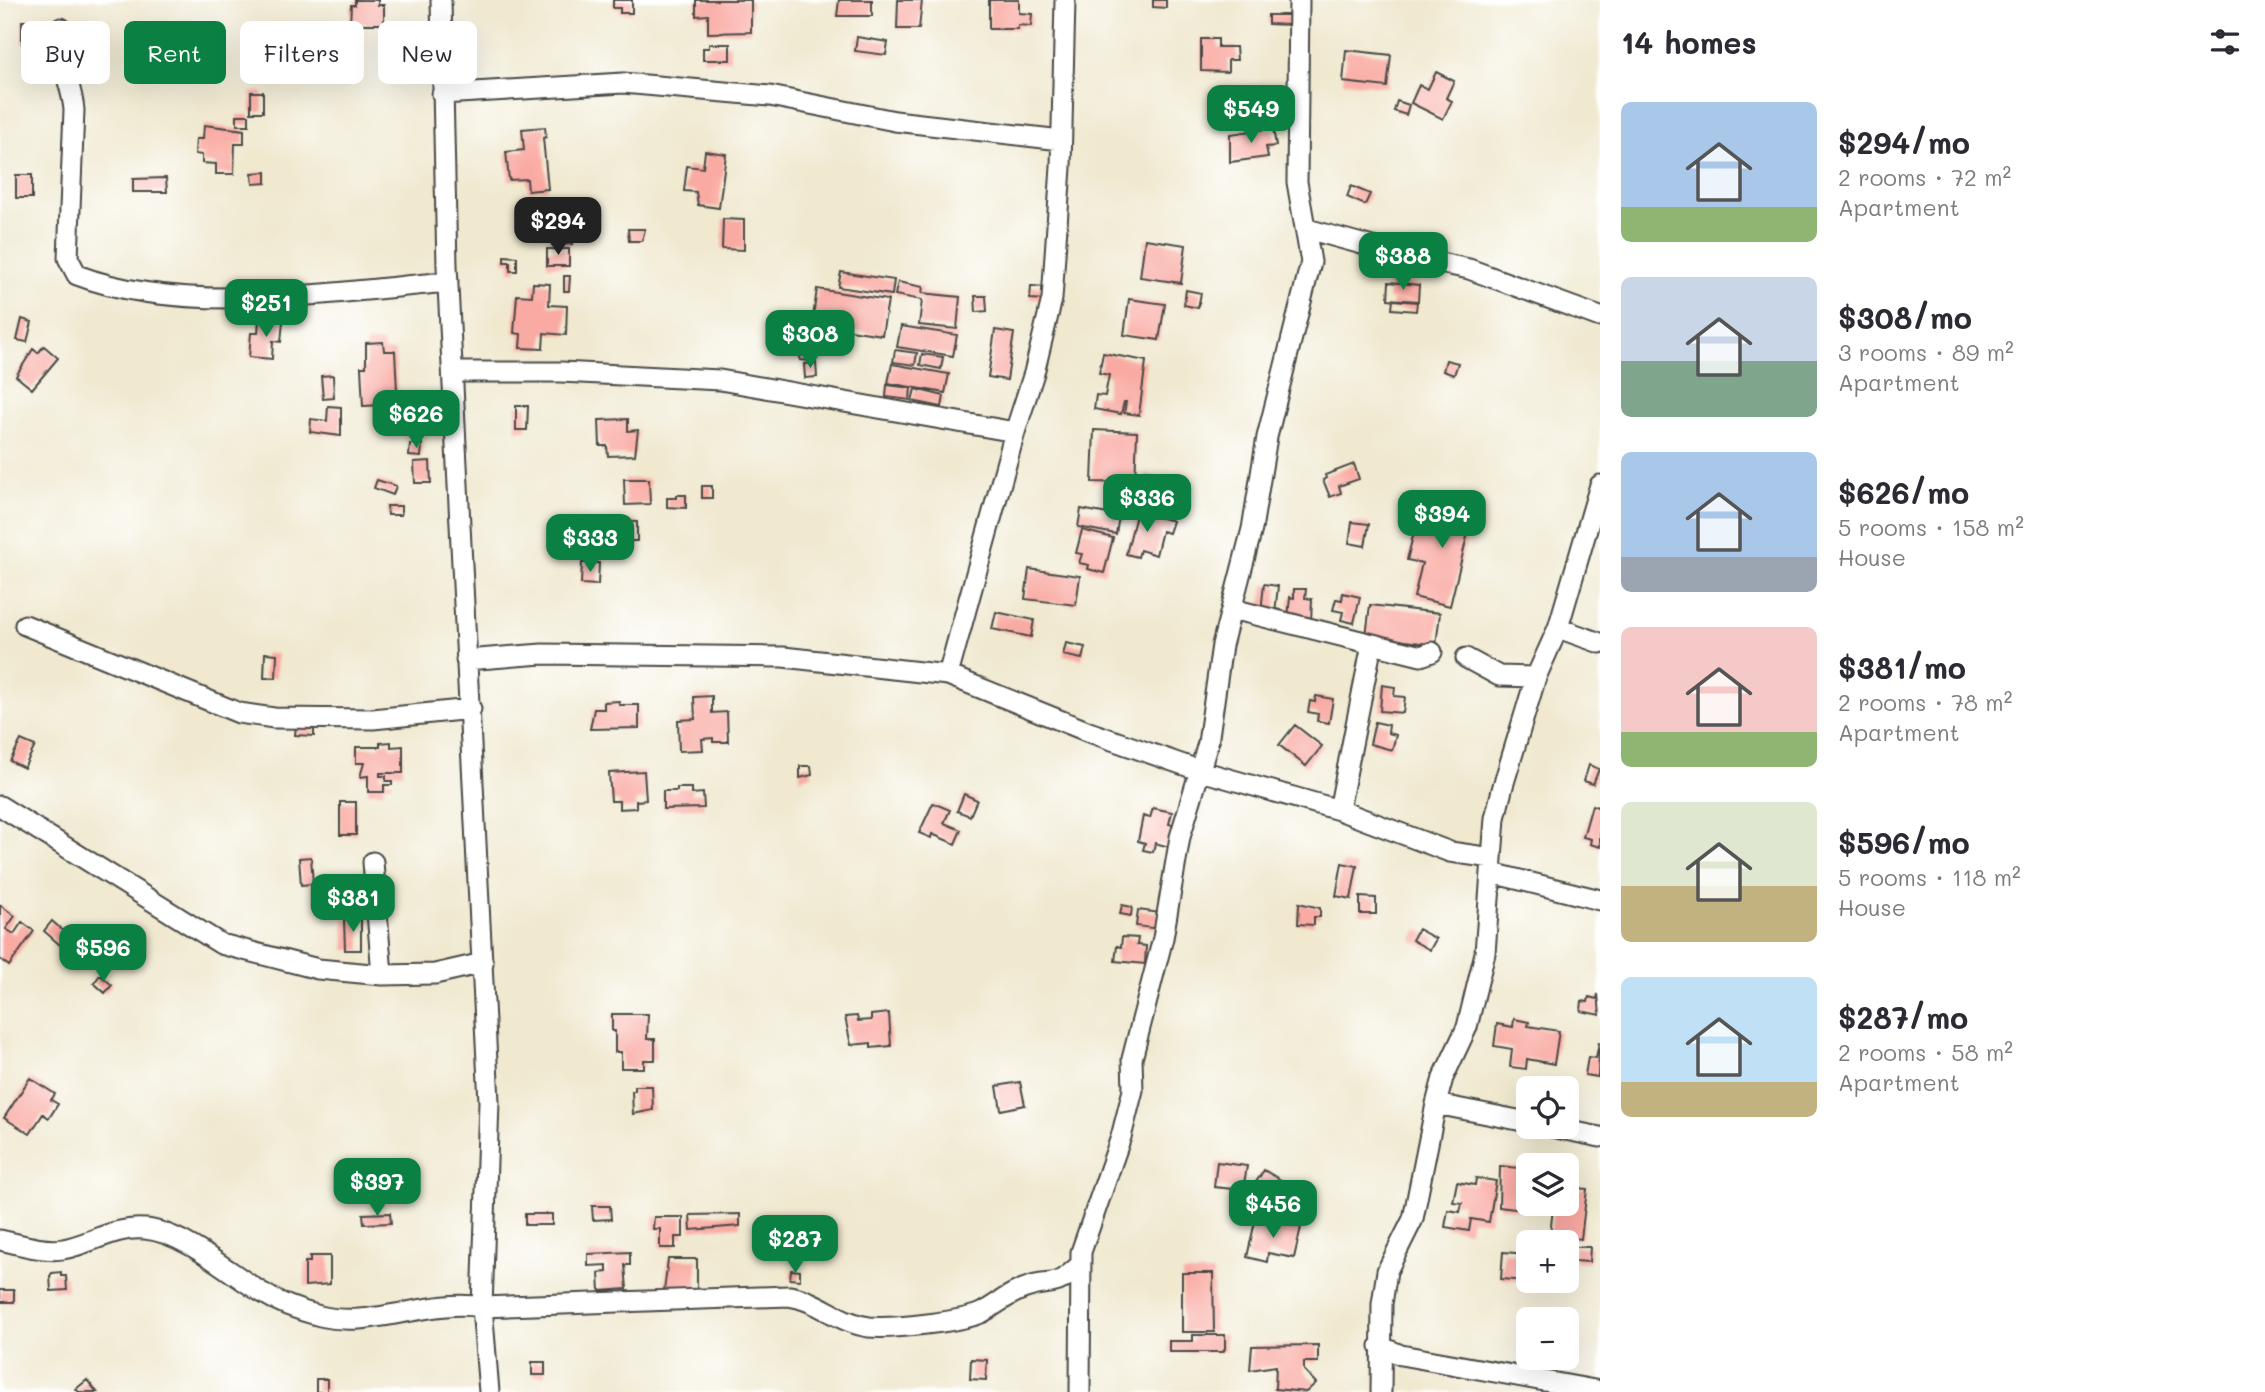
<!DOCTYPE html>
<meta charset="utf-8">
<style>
:root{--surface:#fff;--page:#f7f7f7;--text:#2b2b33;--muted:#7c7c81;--accent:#0b8043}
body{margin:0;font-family:Mali,sans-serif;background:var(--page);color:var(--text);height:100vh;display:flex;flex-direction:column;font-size:26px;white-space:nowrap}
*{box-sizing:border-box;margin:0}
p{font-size:23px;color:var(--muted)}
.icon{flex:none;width:38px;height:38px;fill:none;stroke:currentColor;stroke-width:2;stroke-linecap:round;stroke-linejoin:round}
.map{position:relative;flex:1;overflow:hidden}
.drawer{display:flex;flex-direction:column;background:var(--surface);width:665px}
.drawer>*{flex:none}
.guide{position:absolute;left:21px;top:21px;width:665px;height:63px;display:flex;gap:14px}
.controls{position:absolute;left:1516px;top:1076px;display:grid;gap:14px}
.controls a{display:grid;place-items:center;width:63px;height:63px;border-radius:10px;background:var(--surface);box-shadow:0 7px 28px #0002;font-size:35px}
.price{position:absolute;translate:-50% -60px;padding:0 16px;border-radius:14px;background:var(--accent);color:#fff;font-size:23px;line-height:46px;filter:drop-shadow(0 2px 4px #0008)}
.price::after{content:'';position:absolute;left:50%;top:42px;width:21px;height:16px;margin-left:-10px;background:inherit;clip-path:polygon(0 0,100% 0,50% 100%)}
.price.on{background:#222;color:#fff}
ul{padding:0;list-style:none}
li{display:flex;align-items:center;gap:21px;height:175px;padding:0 21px}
li span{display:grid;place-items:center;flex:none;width:196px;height:140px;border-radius:10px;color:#555}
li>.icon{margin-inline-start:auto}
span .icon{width:84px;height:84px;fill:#fffc;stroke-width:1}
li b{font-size:30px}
h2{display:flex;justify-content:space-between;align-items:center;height:84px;padding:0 21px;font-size:30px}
.tag{padding:0 24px;border-radius:10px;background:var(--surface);box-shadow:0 7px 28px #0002;font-size:24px;line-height:63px}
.tag.on{background:var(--accent);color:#fff}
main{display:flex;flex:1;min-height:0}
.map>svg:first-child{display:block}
</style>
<main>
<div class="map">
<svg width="1600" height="1392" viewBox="0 0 1600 1392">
<rect width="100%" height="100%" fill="#fff"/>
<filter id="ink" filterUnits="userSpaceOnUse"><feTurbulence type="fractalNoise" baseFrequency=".0143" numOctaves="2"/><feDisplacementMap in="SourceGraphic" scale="14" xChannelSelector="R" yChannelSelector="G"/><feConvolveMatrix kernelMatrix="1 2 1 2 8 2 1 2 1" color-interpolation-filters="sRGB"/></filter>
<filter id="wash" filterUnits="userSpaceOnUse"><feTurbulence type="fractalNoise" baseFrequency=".00686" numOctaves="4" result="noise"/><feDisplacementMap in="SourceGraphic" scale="28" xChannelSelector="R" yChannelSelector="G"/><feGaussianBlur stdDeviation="1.57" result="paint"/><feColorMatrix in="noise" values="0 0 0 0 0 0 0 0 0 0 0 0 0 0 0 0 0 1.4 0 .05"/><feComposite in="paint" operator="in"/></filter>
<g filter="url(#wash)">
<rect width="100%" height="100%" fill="#f0e9d0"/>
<g id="blocks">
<path fill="#f9aaa3" d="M355,0h23v5h6v19h-34l1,-19h4z
M613,0h19v13h-12v-5h-7z
M696,0h55v32l-43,1v-18l-12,1z
M839,0h33v16h-35z
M898,0h24l-3,29h-22z
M989,0h30v13l13,1 -1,12 -13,-1v4h-29z
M1153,0h13v8l-13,-1z
M1268,15h25l-1,10 -24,-1z
M22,21h27v24l-27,-1z
M255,25h18v14l-18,1z
M857,37l31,5 -2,13 -31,-4z
M1201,39h17v8h18l1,13h-9v12l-27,-1z
M709,44h21v16h-27v-12h6z
M1346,50l45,5 -4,32 -44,-5z
M1436,72l18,9 -8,17 6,3 -9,18 -32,-16 8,-18 9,4z
M251,92h12v20h-12z
M1397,101l12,4 -3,10 -12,-4z
M237,115h12v10h-12z
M204,125l40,5v14h-9l-1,30h-18v-10l-14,-1v-8l-7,-1 1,-15h7z
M545,127l1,10 -3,1 5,51 -20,2 -1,-12 -18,1 -3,-28 18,-2 -2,-21z
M1273,128l3,18 -10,1 2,10 -38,5v-28z
M705,151l21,3 -7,54 -21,-3 -2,-13 -12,-1 3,-25 16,2z
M266,172v11l-13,1 -1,-11z
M16,175h16v23h-16z
M166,178l1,14h-34v-13z
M1351,186l19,8 -5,11 -18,-8z
M570,217l2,27 -20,1 3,-27z
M723,219l21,1v30l-22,-1z
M628,229h17l-3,12h-13z
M1145,239l41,6 -5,38 -41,-6z
M547,249h22v17h-22z
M504,256l13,1v14h-7v-9h-6z
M841,272l53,8 -2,15 -54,-8z
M564,276h6l-1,15h-5z
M898,282l25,5 -1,6 38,4 -3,32 -38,-4 3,-25 -27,-5z
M1389,282l30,3 -1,16 -30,-2z
M533,283l17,1 -1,21 18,1 -1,29 -22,-2 -1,16 -23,-1 1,-14 -7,-1 3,-38 15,1z
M1031,286l18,1 -1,13 -18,-1z
M817,289l71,11 -6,35 -70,-11z
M1186,290l15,3 -3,15 -14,-3z
M975,296h11l1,15 -11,1z
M1129,299l36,5 -6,36 -35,-5z
M1393,300l24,2 -1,9 -24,-2z
M22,319l10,3 -5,20 -10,-2z
M259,319l24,2 -2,21 -8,-1 -1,18 -23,-2 2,-24h7z
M901,326l56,9 -4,21 -56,-9z
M995,330l19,3 -7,47 -19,-3z
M803,331l18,1 -1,22 -8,-1 -1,8 -11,-1z
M383,342l1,9h11l2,40 -15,1 1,13 -20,1 -2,-39h5v-24z
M44,346l14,12 -26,31 -16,-13 17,-27 5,4z
M895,350l22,3 -2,12 -22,-3z
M1103,353l43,8 -7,54 -15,-2 2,-11h-2l-3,12 -27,-5 2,-14 9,1 4,-21 -10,-2z
M922,354l21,3 -2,12 -21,-4z
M1446,360l12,3 -4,12 -11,-4z
M816,363l1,14 -12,1 -1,-14z
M892,364l57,10 -4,19 -57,-10z
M333,375l1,23 -11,1 -2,-23z
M887,385l24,3 -1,12 -24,-3z
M915,389l29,7 -2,11 -30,-6z
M328,406l13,1v29l-31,-4 1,-13 16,2z
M516,406h12l-1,24h-11z
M628,419v12l10,-1 -3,25 -27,1 -1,-10h-7l-1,-26z
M1094,430l43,2 -2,51 -43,-1z
M410,444h12l-1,13 -12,-1z
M430,461l1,22h-16l-1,-21z
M1354,464l5,15 -20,7 2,7 -11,4 -7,-17 3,-2 -1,-3z
M1146,474l40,10 -8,31 -40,-10z
M624,479h25l1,25 -25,1z
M377,480l19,6 -3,9 -19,-7z
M702,486h10v12h-10z
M677,495h9v13l-19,-1v-9h10z
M1413,495l19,4 -3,12 -9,-2 -2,6 -8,-2z
M1439,495l36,9 -25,102 -36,-9 8,-34 -15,-3 7,-28 15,4z
M387,506h14v9h-13z
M1081,509l38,7 -3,18 -38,-7z
M1137,511l36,10 -4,12 -7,-2 -6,24 -16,-5 -2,7 -12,-3z
M601,521l36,1v19h-10v8l-33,-3v-18h7z
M1352,522l17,2 -4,22 -16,-3z
M1082,530l31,8 -9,35 -16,-4 1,-4 -10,-2 3,-9 -6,-1z
M582,563h17l-1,22 -17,-1z
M1029,569l51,7 -4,29 -51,-6z
M1264,584l14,2 -3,27 -14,-1z
M1294,589h12l-1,9 7,1 -1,22 -23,-2 2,-22 4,1z
M1343,593l17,4 -6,26 -13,-3 2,-8 -10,-2 3,-11 6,1z
M1370,605l70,8 -4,32 -70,-9z
M996,612l38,8 -3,17 -39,-8z
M1066,643l19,4 -3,12 -19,-4z
M265,653l12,1 -1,24h-12z
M1382,685l13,2 -1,9 11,1 -2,16 -23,-2z
M712,696v17l15,-1 1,30h-15v-4l-11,1 1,11 -24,1 -1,-31 17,-1 -1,-22z
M1316,696l17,3 -4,24 -12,-2 1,-7 -10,-2 2,-11 5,1z
M619,701v4h20v23l-49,1 4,-20h10v-7z
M1375,722l14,3 -1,8 8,2 -4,15 -22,-6z
M1295,725l27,21 -16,20 -27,-21z
M296,726h12v3h6v7l-19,-1z
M21,740l14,6 -11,22 -14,-7z
M391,742v5l12,-1v27h-23v3h6v5h6v4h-8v7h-16v-16l-8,1 4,-14h-8v-16h24v-4z
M1589,765l10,4 -6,15 -9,-3z
M800,766h11l1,9 -12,3z
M644,771l2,29 -10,1v7l-17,1v-8h-8l-2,-28z
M677,788h15v6l11,-1 1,15 -41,1v-18h14z
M964,794l13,6 -7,16 -13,-5z
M340,802h16v33h-16z
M933,803l17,7 -6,13 17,7 -6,14 -23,-10 -1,4 -12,-5z
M1592,805l8,3v39l-10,-3 1,-5 -8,-2z
M1153,808l19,4 -3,12 9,2 -5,22 -18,-5 -2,9 -10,-2 2,-7 -7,-2 5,-25 7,2z
M311,857l2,27 -12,1 -2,-27z
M1342,863l15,3 -6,33 -15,-3z
M1360,897l16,1v16h-16z
M1299,903l21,5v9h-6v8l-16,-1z
M0,905l15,11 -9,13 8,5 8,-12 12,9 -25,35 -9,-7z
M1122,905l10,2 -1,9 -11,-2z
M1138,910l23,3 -2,16 -23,-3z
M344,919h17v31h-16z
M52,921l16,14 -8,10 -16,-14z
M1418,929l18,10 -6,11 -18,-10z
M1122,937l16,1 -1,7 9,1 -1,18 -30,-3 2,-15 4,1z
M100,975l12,10 -7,8 -11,-10z
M1598,994l2,21 -19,-4 1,-10 6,1 1,-5 8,2z
M889,1013l2,33 -20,2v-5l-20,2 -6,-28 12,-1 1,5 13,-1v-5z
M612,1014h36l-1,25h8v21h-11v8h-23v-16h-6v-21h-3z
M1514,1019l15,3 -1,4 31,5 -5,33 -27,-5 -1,10 -16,-2 2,-18 -18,-3 3,-22 16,3z
M1599,1042l-1,35 -13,-2 3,-18 8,1z
M30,1078l25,16 -4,6 7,4 -9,14 -6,-4 -13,20 -26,-16z
M1020,1082l5,23 -24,5 -4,-24z
M635,1086h17l1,24 -20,4 -1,-23h3z
M1217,1162l30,4 -4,24 -29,-3z
M1500,1166l28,3v35h-4l-1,6 -24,-3z
M1264,1170l27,16 -18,28 -27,-17z
M1476,1178l20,3 -7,41 -18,-3 -2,12 -24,-4 3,-17 12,2 2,-9 -9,-1 4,-20 18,3z
M1566,1187l21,2 -6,50 -31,-4 3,-27 -8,-1v-3h21z
M592,1206h18l1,13 -18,1z
M390,1213l1,10 -27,1 -1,-10z
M525,1214h27v11h-27z
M740,1214v12l-49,4 -1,-15z
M654,1217h29v20h-8v11h-15v-19h-7z
M1256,1217l45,10 -7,31 -26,-5 -1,9 -20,-5z
M1574,1247h16l-1,15 -15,-1z
M630,1252v13h-5l2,24 -27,2 -1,-18 8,-1v-7l-19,1v-12z
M1503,1252l25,2v27l-27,-2z
M310,1256h20v28l-25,2v-24h5z
M668,1259h29v32h-33z
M791,1270l9,1v9l-10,-1z
M61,1272v4h5l1,14 -16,1 -1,-15 2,-3z
M1182,1273h31l1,59h-32z
M0,1290h14v12h-14z
M1193,1335h32v14l-2,3h-54v-11h24z
M1318,1345v17h-14v8l12,13 -10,9 -31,-3 1,-23 -26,4 2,-24z
M971,1359l16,1 -1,20 -16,-1z
M532,1362h13v13h-13z
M316,1379h11v13h-11z
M87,1380l10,12h-18l-3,-3z"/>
</g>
</g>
<g filter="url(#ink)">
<use href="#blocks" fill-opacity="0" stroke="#494844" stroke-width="2"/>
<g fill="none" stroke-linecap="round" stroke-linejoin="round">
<defs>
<path id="street" d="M441,0l6,266 42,836 -7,205 7,85
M61,28c-6,29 11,54 13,82l-6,148 9,17c107,41 258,17 371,7
M442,94l181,-11 147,13 125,25 166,19
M1307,229l95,26 67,14 131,48
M453,372h108l159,8 295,52
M1232,609l189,47 11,-4
M25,625l214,88 35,5 99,1 98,-10
M1558,628l42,15
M1466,658l33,18 37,1
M466,660l76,-6 241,3 165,18 141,57 112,39 138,39 111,42 42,6
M948,675l67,-243 19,-59 18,-74 9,-132 4,-167
M0,806l221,138 97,25 64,6 53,-1 48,-11
M1339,810l33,-166
M373,862l9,113
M1492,873l108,27
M1436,1104l92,18
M1551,1127l49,10
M0,1240c19,4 43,12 63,9 28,-5 52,-23 82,-20 38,3 83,43 116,63 16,10 40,19 59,24 54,13 108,-18 162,-9l307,-11c29,4 50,27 80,31 23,2 91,-5 112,-14 14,-7 27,-19 42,-24 30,-12 27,4 57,-24
M1380,1346l21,9 199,36
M1080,1392l1,-140 40,-115 12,-47 -1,-31 31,-121 17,-101 28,-94 14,-98 30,-116 15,-92 44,-175 -14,-80 2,-182
M1381,1392l1,-88 5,-33 26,-52 23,-115 7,-26 24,-51 18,-74 10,-135 8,-32 33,-109 22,-49 42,-143"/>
</defs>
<use href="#street" stroke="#494844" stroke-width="23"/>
<use href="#street" stroke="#fff" stroke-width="19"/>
</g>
</g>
</svg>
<div class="controls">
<a><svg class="icon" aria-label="locate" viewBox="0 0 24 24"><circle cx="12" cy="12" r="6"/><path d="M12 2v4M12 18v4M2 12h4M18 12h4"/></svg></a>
<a><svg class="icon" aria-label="layers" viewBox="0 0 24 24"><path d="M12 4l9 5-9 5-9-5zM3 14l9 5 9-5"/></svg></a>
<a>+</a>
<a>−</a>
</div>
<b class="price" style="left:1251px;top:145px">$549</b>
<b class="price on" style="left:558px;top:257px">$294</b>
<b class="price" style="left:1403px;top:292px">$388</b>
<b class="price" style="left:266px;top:339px">$251</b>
<b class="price" style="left:810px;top:370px">$308</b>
<b class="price" style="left:416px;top:450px">$626</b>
<b class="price" style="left:1147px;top:534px">$336</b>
<b class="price" style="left:1442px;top:550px">$394</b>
<b class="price" style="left:590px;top:574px">$333</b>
<b class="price" style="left:353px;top:934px">$381</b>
<b class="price" style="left:103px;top:984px">$596</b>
<b class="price" style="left:377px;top:1218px">$397</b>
<b class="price" style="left:1273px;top:1240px">$456</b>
<b class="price" style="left:795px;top:1275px">$287</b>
<div class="guide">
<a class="tag">Buy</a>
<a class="tag on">Rent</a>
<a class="tag">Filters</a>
<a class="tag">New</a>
</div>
</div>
<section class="drawer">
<h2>14 homes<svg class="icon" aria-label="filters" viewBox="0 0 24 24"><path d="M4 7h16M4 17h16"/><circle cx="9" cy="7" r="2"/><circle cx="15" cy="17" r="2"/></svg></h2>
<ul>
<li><span style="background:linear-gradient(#a9c7e8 75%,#8fb573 0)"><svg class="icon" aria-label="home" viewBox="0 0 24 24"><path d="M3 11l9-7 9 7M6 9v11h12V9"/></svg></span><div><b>$294/mo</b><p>2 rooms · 72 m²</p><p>Apartment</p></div></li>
<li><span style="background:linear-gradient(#c9d6e8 60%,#7fa58c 0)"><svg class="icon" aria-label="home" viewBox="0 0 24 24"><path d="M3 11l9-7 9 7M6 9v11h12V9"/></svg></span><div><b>$308/mo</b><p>3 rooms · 89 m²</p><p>Apartment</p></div></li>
<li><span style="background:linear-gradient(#a9c7e8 75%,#9aa5b1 0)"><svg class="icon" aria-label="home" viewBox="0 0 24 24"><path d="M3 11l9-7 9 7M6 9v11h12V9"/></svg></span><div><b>$626/mo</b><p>5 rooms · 158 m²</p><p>House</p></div></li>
<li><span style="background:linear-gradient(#f6c9c9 75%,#8fb573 0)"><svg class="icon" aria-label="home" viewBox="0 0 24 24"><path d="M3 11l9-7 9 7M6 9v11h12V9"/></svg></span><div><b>$381/mo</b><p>2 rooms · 78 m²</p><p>Apartment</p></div></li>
<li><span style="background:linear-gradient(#dfe7d0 60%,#c2b280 0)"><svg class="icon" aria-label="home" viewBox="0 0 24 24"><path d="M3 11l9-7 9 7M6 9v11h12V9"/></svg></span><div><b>$596/mo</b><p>5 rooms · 118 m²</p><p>House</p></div></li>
<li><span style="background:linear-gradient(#bfe0f5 75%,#c2b280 0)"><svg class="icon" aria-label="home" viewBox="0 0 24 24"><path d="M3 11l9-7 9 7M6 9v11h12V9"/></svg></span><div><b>$287/mo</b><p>2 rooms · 58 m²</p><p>Apartment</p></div></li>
</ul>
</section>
</main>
